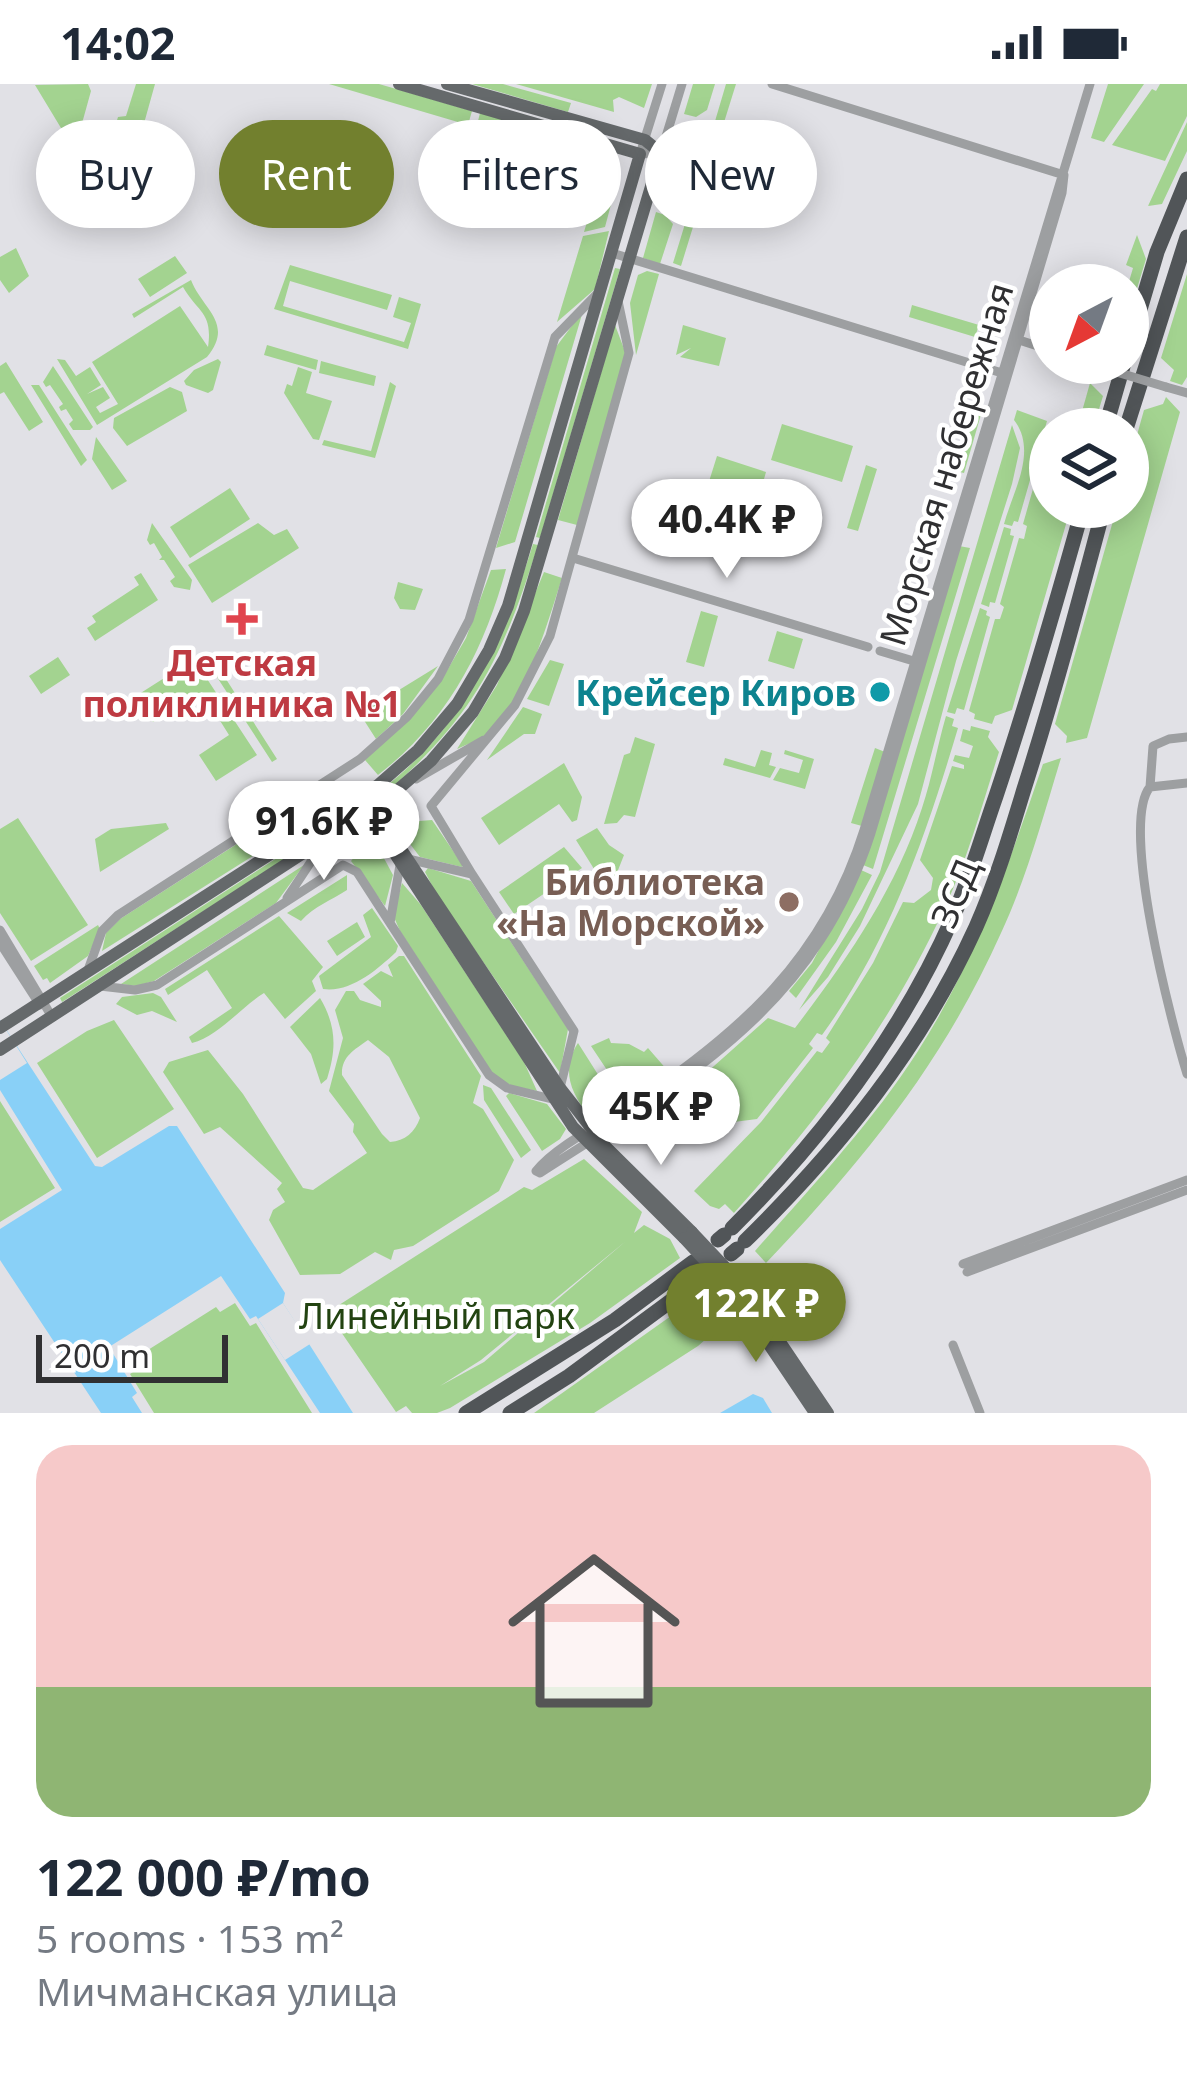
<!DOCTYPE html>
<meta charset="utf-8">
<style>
:root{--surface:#fff;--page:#f6f6f7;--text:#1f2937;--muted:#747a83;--line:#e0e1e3;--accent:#72802e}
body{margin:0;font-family:"Noto Sans",sans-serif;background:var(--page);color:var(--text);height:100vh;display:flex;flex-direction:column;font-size:45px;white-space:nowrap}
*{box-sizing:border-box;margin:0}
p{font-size:39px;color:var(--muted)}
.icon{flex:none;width:66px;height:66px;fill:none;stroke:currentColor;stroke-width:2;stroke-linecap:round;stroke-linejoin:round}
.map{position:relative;height:1329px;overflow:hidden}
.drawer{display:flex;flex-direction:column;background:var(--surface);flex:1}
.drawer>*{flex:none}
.banner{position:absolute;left:36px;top:36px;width:1116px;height:108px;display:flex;gap:24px}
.needle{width:78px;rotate:221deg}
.tools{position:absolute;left:1029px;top:180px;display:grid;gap:24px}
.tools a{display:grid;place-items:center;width:120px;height:120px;border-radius:50%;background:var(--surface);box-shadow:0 6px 30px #0003;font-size:60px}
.scale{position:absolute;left:36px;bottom:30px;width:192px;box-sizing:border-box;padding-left:12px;border:6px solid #303032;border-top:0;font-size:33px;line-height:42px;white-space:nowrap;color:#303032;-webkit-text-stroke:9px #fff;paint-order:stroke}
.price{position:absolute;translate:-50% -102px;padding:0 27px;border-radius:42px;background:#fff;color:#222;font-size:39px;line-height:78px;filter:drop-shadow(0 3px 6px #0008)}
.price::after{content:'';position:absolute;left:50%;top:72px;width:36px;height:27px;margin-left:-18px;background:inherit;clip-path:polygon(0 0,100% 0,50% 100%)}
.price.on{background:var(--accent);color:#fff}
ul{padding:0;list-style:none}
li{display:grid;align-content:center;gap:24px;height:636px;padding:0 36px}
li+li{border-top:3px solid var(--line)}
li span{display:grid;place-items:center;height:372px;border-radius:36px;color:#555}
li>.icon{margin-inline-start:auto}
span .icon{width:216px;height:216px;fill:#fffc;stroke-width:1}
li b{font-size:51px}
.chip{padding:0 42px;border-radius:54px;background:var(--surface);box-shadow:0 6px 30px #0003;font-size:42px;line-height:108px}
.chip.on{background:var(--accent);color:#fff}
.status{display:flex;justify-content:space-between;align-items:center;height:84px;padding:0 60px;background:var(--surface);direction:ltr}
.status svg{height:33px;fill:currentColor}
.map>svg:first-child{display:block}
</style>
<div class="status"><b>14:02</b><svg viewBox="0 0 49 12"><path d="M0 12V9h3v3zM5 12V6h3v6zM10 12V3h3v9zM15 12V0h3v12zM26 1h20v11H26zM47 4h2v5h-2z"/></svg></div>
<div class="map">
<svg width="1187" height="1329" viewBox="0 0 1187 1329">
<rect width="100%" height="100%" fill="#e1e1e6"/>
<path fill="#a3d390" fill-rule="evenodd" d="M88,0l3,7 -10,36 -20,1 -26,-43z
M136,0h19l-12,43 8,3 -16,37 -22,-34 5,-16 8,-1z
M329,0h50l93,27 -4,14z
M472,0h31l68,19 -3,9z
M516,0h136l-8,24 -25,-11 -6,3 1,12z
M693,0h22l-8,26 -11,7 -12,-3z
M726,0h10l-20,64 59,20 -2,7 -68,-20z
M1108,0h36l-40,58 -13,-4z
M1160,0h27v32l-22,45 -53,-16 40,-56 4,2z
M480,29l96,27 -3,12 -96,-27z
M1187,38v29l-25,53 -14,2z
M600,94l13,19 -8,30 -21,5z
M696,104l67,22 -3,9 -59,-18 -20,65 -8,-3z
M656,128l9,3 8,9 -13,40 -17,-6z
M609,147l-14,58 -38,33 26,-86z
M1137,151l9,24 -18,59v-33l5,-17 -7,-3z
M16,164l13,28 -20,17 -9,-13v-23z
M175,172l12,17 -37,24 -12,-18z
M290,181l102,30 -5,15 -97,-29 -7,25 121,36 7,-19 -18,-6 6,-20 22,7 -13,45 -134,-40z
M615,184l5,1 -80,269 -4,-1z
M647,187l12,3 -23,81 -6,-52 8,-28z
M1187,190v103l-5,8 -12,-4 4,-11 -13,-12z
M191,196c11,29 44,43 16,77l-110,68 -40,-66 8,1 11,16 14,-9 11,18 -14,9 16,-7 7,11 -14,9 4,6 18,-9 -26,-42 88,-56 28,41c5,-35 -10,-34 -25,-60l-49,31 -2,-4z
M912,221l67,20 -4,12 -66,-20z
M583,227l-68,231 -19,6 60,-201z
M615,241l11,29 -49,171 -19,-5z
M683,241l43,13 -7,28 -39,-9 11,-9 -15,7z
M267,261l51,15 -2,10 -52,-15z
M218,275l3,3 -8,28 -5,3 -22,-8 -2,-4 10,-11z
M321,277l55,15 -2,10 -55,-13z
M6,278l37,60 -14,9 -25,-39 -4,2v-28z
M53,282l40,61 -3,3h-17l-4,-6 4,-4 -7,-11 -5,2 -2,-4 4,-3 -13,-19 -4,2 -3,-5z
M298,283l14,5 -6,21 26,8 -13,39 -6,-1 -29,-46 3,-9 5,2z
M390,298l6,4 -21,72 -53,-13 2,-5 47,11z
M1090,299l13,13 -10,33h-16z
M31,301h8l48,75 -6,6z
M170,303l12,5 5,19 -60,35 -14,-18 1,-10z
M1166,313l14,15 -93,326 -21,5 1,-7 -12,-12 62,-217h11v-40l16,-57 19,-6z
M974,324l8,3 -18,62 -8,-2z
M1017,326l30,11 -29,101 -4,-1 -2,5 -8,-2c9,-33 34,-73 10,-104z
M782,340l71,22 -11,36 -71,-22z
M1012,341l8,23 -8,36 -56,177 -38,143 -58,122 -32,51 -29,33 63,-101 18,-37z
M1050,345v78h21l-59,203 -17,6 -3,8 -18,-5 1,-5 -6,-3 26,-92h5l4,-12 -4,-3 19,-66 5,1 3,-13 -4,-2z
M96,353l31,44 -15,9 -20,-31z
M717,372l49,16 -18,64 -41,-12 4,-14 -5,-19z
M866,381l11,4 -19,62 -11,-3z
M230,404l20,31 -60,39 -20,-31z
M152,439l40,57 -2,10 -16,-3 -4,-6 5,-4 -11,-17h-5l3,-3 -8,-14 -4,2 -3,-5z
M258,439l16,12 13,-6 12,19 -87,55 -24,-38z
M1004,443l7,2 -1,6 4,1 -19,67 -5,-1 -1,5 -8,-3z
M533,460l5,1c-35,111 -62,169 -150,246l-3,-4c81,-64 118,-146 148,-243z
M959,462l11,2 -97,321 -10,-4z
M506,485c-22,82 -59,153 -128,206l-13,-15 80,-86 21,-36 25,-68z
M544,488l18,6c-13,40 -38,128 -71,154 -9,8 -24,12 -34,17l40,-64z
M141,489l17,27 -63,41 -8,-13 9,-6 -4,-6 47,-31 -5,-8z
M398,498l25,7 -8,21 -15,-1 -6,-11z
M980,524l7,3 -1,4 4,2 -26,93 -7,-2 -2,6 -8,-2z
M701,527l17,5 -14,51 -18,-5z
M777,547l26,8 -9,30 -26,-8z
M202,570h8l67,105 -5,3z
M58,573l12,18 -29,19 -12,-18z
M194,575l63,96 -41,26 -17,-26 30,-20 -27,-43 -49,30 -17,-26z
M550,576l14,4 -15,42 -22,-7z
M438,582l-35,48 -27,25 -16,-25z
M523,623l19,7 -7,20h-11l-37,26z
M946,632l8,3 -2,7 6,2c-32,108 -69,215 -136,307l-5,-2 -8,11 4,4 -56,71 -31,4 -23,-41 2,-8 63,-56 27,10c51,-67 101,-139 127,-220 10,-30 15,-61 24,-92z
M971,642l19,5 -2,6 11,15c-17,53 -31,107 -55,157 -52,114 -126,211 -210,304l-9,-9 -6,5 -9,-3 -16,-15 67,-69 56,-71 5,2 8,-11 -4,-4 47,-75 30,-61 11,1 17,-13 2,-12 -13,-18 32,-94 12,3v-4l-11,-4 2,-6 14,3 4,-12 -13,-5 3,-12 7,2z
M635,653l20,7 -20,73 -11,-2 -7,8 -13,1 20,-69 6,-2z
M875,664l10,4 -23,74 -11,-3z
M761,666l11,3 -3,12 7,2 -6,11 -47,-13 2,-7 30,9z
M785,666l29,9 -9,30 -32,-9 7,-12 19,5 4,-13 -19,-6z
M1061,674c-18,59 -34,119 -60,175 -58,130 -138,228 -235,330l-11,-12c57,-65 117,-128 163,-200 57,-89 91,-188 125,-287z
M564,679l18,34 -5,23 -5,2 -13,-18 -60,41 -18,-27z
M293,724l2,5 -12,8 3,14 -184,116 4,-18 14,-14z
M345,730l3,4 -286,184 -2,-4z
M18,734l70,107 -57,36 -31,-48v-84z
M432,736l30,44v3l-42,-10 -26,-34z
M166,739l3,6 -69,43 -5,-33 16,-10z
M597,744l12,17 15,10 -15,38 -33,-53z
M372,752l21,39 -8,31 -34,-45z
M564,763l18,21 -68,46 -15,-22z
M304,781l-28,38 -122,78 -18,5 -15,-2z
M428,784l43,13 97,148 -8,44 -123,-178 -12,-23z
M861,786l11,5 -36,67 -40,56 -7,-7 23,-28z
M347,791v15c-15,10 -33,16 -46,31l-14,-8z
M402,799l19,22 103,157 13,29 -25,-5 -18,-10 -94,-145 -7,-16z
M372,824l26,38 -2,6c-19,18 -46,41 -73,37l-4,-13 52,-39 -8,-22z
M279,832l44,51 -11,14 4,10 -31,28 -21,-26c-24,15 -45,43 -72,50l-3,-6 43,-29 -25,-38 -39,25 -3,-6z
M357,838l8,15 -28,19 -10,-15z
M98,841l2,4 -12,27 -38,27 -3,-5 -4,2 -9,-14z
M399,872h5l77,120 -8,27 10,6 31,51 -15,31 -86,55 -19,4 -3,10 -16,-8 -35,22 -40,1 -31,-55 4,-10 12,-8 -8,-13 5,-6 -62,-56 -16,7 -41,-62 6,-10 39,-12 35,44 60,94 10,2 54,-37 -14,-21 1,-8 -25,-33 14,-53 -8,-28 11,-19h8l6,9 21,7v-6l-18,-17 18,-13 12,6 -5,-12zM368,956l21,17 31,61c-5,14 -15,23 -30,24l-8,-8 -40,-59c-1,-18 12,-25 26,-35z
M153,909l8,4 16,25 -25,-11 -15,4 -21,-11 6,-7z
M320,914c16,27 17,50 7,81l-6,5 -10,-30 -21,-27z
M114,936l60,89 -77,49 -60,-95 50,-32z
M609,954l2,5 18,1 15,8 4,-4 20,23 -43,26 -34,-51z
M578,959l38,60 -15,11 -13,1c-18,-24 -27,-46 -10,-72z
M483,1001l8,3 40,62 -10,8 -37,-58z
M679,1004l8,1 10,13v5c-37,30 -40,25 -82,32l3,-6 28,-17 -1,-7z
M509,1009l38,11 19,25 -6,10 -18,12 -36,-55z
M0,1017l55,87 -55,34z
M584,1075l58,53 -8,21 10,-8 26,14 10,19 -90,65 -140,85 -13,5h-25l-6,-7 -10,6 -57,-83 11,-8 -11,-16 185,-118 8,3zM626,1157l-142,121 -44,24 41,-26z
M712,1203l26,24 -40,35 -104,67h-60z
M235,1219l15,23 6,-3 56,90h-158l-24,-39 15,-10 -5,-9 76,-48 4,5z"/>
<path fill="#89d0f7" d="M0,936l95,146 7,1 67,-41h8l108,167 -2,10 70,110h-33l-64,-97 -6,3 -29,-43 -112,71 28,46 -5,4 10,16h-41l-101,-153v-31l62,-39 -62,-100z
M753,1310l10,4 9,15h-52z"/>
<path fill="#e1e1e6" d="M0,936l27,43 -27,17z
M283,1219l27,41 -25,16 -27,-41z"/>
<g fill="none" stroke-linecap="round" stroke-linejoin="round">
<path stroke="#9d9fa1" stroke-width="9" d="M662,0l-22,70 21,-1 21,-69
M772,0l292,91
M1064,91l-2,18 -191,640c-57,176 -185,246 -331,340l-4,-2c22,-27 67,-47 97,-67 108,-72 191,-146 231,-274l226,-746
M612,169l390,120
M1019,256l31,10
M1166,303l21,6
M573,474l295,89
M880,567l37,11
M416,695l68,-39
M1150,703c-31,37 22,238 37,287
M1150,703l3,-41 16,-7 18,-2
M1150,703l37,-4
M408,775l64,15 102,157 -14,57
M400,781l-10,58 99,152 18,13 45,11
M472,790l-41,-68 84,-101 35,-69 79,-283 -11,-52
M287,814l37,-56
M0,846l52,87
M0,859l40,62
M88,886l14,-39 16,-16 242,-156 47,-42 31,-38 31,-59 86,-283 42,-43
M100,902l35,4 22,-5 186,-120 14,7 33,51
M963,1180l224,-84
M967,1188l220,-82
M953,1261l27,68"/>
<path stroke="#65696b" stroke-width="12" d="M371,720l189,284 46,59 86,85
M365,724l208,319 111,111
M0,944l378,-243 40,-35 39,-46 32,-54 19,-44 132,-452 -241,-70
M0,966l388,-252 43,-37 42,-49 32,-54 19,-47 137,-458 -16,-13 -198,-56
M741,1200l87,129
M733,1207l82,122"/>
<path stroke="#515558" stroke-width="15" d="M1128,266l29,-98 30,-73
M1105,345l19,-66
M1126,345l61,-192
M732,1144c89,-89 170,-195 221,-311 17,-39 29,-81 43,-121 32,-96 60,-192 87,-289
M718,1156l6,-5
M745,1157c94,-92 176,-193 231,-314 20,-45 34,-92 48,-138 30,-94 55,-188 80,-282
M731,1170l6,-5
M466,1329l149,-93 78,-58
M510,1329l59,-37 137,-101"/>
<path stroke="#9d9fa1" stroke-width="9" d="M1100,283l66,20"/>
<path stroke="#65696b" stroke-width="12" d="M692,1148l49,52
M684,1154l49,53"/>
</g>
<path fill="#e0444e" stroke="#fff" stroke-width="4.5" d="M236 517h12v12h12v12h-12v12h-12v-12h-12v-12h12z"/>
<circle fill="#0f9aa8" stroke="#fff" stroke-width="4.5" cx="880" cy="608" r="12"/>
<circle fill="#8d6e63" stroke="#fff" stroke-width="4.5" cx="789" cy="818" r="12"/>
<g text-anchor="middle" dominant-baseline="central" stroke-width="9" stroke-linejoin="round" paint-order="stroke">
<g font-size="36" fill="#303032" stroke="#fff">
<text transform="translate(946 380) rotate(-73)">Морская набережная</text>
<text transform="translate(955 809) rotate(-67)">ЗСД</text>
</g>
<g font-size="36" font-weight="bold" fill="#be3a42" stroke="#fff">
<text x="242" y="578">Детская<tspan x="242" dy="41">поликлиника №1</tspan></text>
</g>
<g font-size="36" font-weight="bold" fill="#0d838f" stroke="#fff" text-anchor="end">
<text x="856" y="608">Крейсер Киров</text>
</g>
<g font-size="36" font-weight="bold" fill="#785e54" stroke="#fff" text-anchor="end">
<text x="765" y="797">Библиотека<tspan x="765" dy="41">«На Морской»</tspan></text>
</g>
<g font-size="36" fill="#224311" stroke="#fff">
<text x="437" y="1231">Линейный парк</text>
</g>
</g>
</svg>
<div class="tools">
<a><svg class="needle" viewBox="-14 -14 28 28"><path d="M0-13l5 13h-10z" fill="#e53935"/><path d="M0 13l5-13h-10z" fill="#747a83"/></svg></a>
<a><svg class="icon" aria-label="layers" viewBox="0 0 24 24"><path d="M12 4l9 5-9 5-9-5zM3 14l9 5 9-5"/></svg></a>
</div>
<div class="scale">200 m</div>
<b class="price" style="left:727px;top:497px">40.4K ₽</b>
<b class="price" style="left:324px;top:799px">91.6K ₽</b>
<b class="price" style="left:661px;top:1084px">45K ₽</b>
<b class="price on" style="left:756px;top:1281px">122K ₽</b>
<div class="banner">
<a class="chip">Buy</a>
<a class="chip on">Rent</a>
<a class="chip">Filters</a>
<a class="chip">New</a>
</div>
</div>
<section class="drawer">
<ul>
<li><span style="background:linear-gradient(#f6c9c9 65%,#8fb573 0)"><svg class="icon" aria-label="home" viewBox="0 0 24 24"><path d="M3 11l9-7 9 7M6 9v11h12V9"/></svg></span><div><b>122 000 ₽/mo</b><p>5 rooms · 153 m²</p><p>Мичманская улица</p></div></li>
</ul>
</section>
